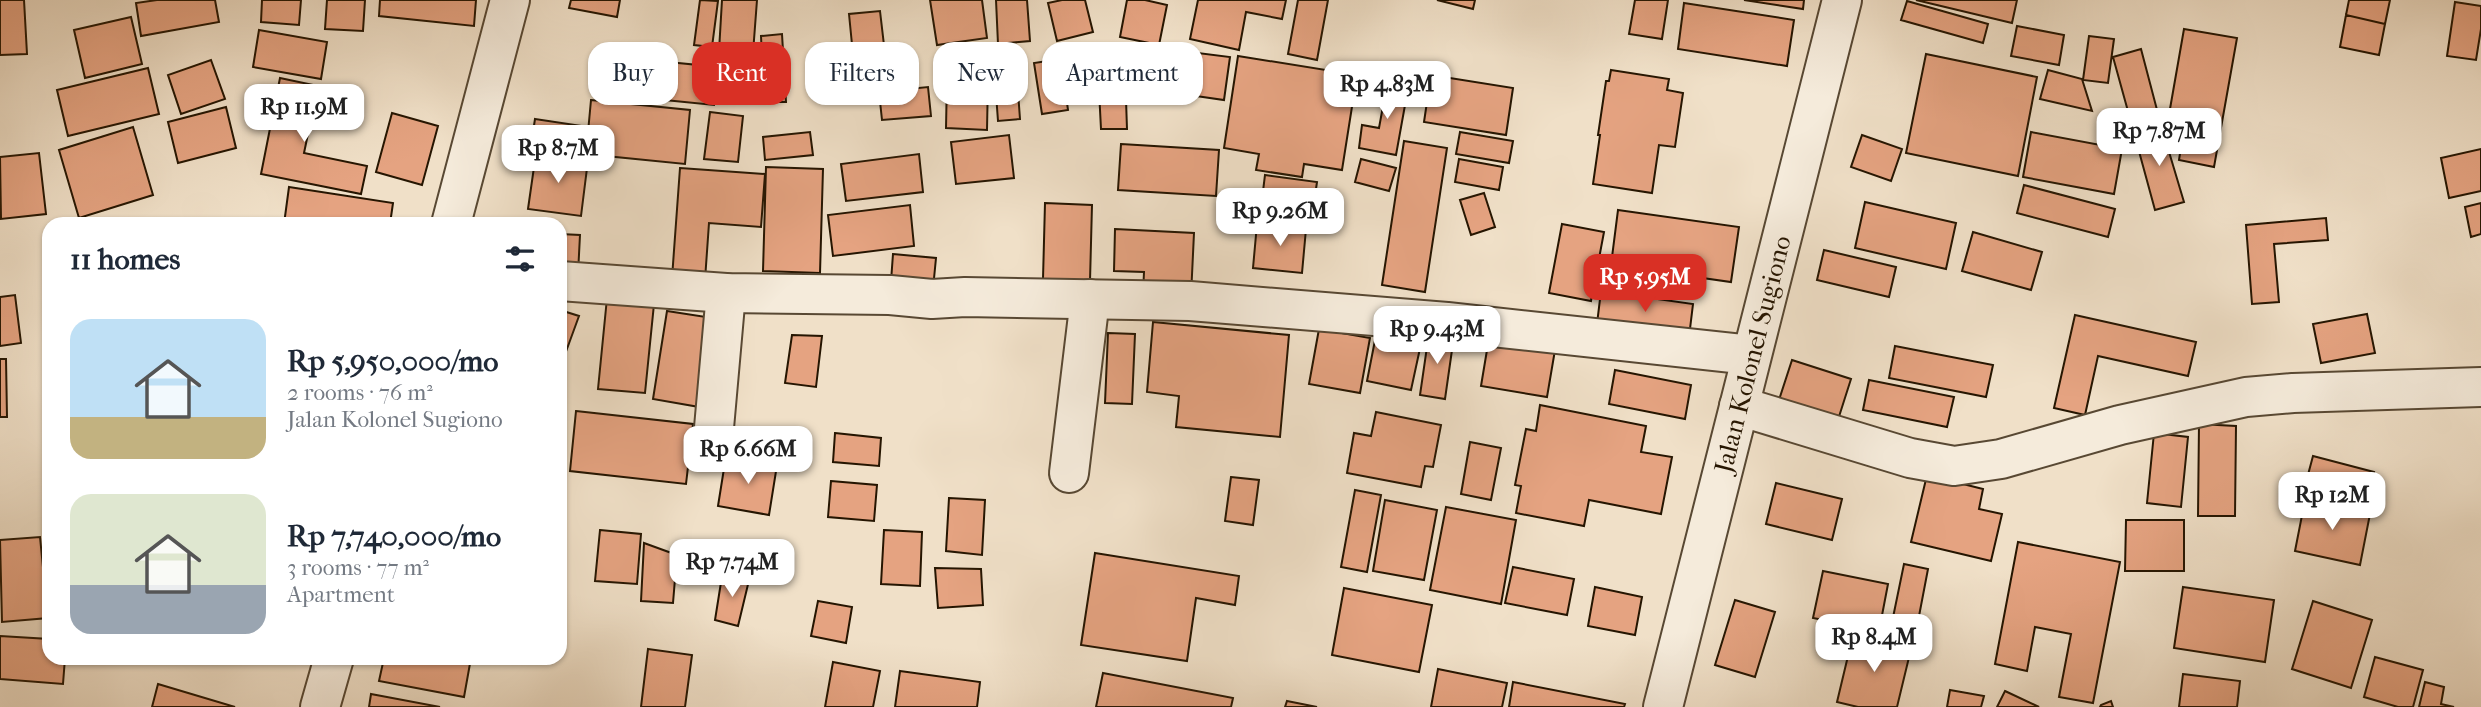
<!DOCTYPE html>
<meta charset="utf-8">
<style>
:root{--surface:#fff;--page:#f6f6f7;--text:#1f2937;--muted:#747a83;--accent:#d93025}
body{margin:0;font-family:"IM FELL French Canon",serif;background:var(--page);color:var(--text);height:100vh;display:flex;flex-direction:column;font-size:26px;white-space:nowrap}
*{box-sizing:border-box;margin:0}
p{font-size:23px;color:var(--muted)}
.icon{flex:none;width:38px;height:38px;fill:none;stroke:currentColor;stroke-width:2;stroke-linecap:round;stroke-linejoin:round}
.map{position:relative;flex:1;overflow:hidden}
.side{position:absolute;left:42px;top:217px;width:525px;height:448px;display:flex;flex-direction:column;background:var(--surface);border-radius:21px;box-shadow:0 2px 5px #0004}
.side>*{flex:none}
.top-card{position:absolute;left:588px;top:42px;width:665px;height:63px;display:flex;gap:14px}
.price{position:absolute;translate:-50% -60px;padding:0 16px;border-radius:14px;background:#fff;color:#222;font-size:23px;line-height:46px;filter:drop-shadow(0 2px 4px #0008)}
.price::after{content:'';position:absolute;left:50%;top:42px;width:21px;height:16px;margin-left:-10px;background:inherit;clip-path:polygon(0 0,100% 0,50% 100%)}
.price.on{background:var(--accent);color:#fff}
ul{padding:0;list-style:none}
li{display:flex;align-items:center;gap:21px;height:175px;padding:0 28px}
li span{display:grid;place-items:center;flex:none;width:196px;height:140px;border-radius:21px;color:#555}
li>.icon{margin-inline-start:auto}
span .icon{width:84px;height:84px;fill:#fffc;stroke-width:1}
li b{font-size:30px}
h2{display:flex;justify-content:space-between;align-items:center;height:84px;padding:0 28px;font-size:30px}
.tag{padding:0 24px;border-radius:21px;background:var(--surface);box-shadow:0 2px 5px #0004;font-size:24px;line-height:63px}
.tag.on{background:var(--accent);color:#fff}
.map>svg:first-child{display:block}
</style>
<div class="map">
<svg width="2481" height="707" viewBox="0 0 2481 707">
<rect width="100%" height="100%" fill="#f0e0c8"/>
<filter id="stains"><feTurbulence type="fractalNoise" baseFrequency=".00286" numOctaves="4"/><feColorMatrix values="0 0 0 0 .2 0 0 0 0 .09 0 0 0 0 .02 0 0 0 .5 -.17"/></filter>
<radialGradient id="worn" r=".72"><stop offset=".6" stop-color="#630" stop-opacity="0"/><stop offset="1" stop-color="#630" stop-opacity=".3"/></radialGradient>
<path fill="#e5a381" stroke="#251501" stroke-width="2" d="M0,0h24l3,54 -27,1z
M157,0h58l4,22 -78,14 -5,-33z
M262,0h39l-2,25 -38,-3z
M327,0h38l-2,31 -38,-2z
M380,0h96l-2,26 -95,-10z
M571,0h49l-3,17 -48,-9z
M700,0l18,1 -6,46 -18,-2z
M722,0h35l-4,53 -34,-2z
M930,0h52l5,38 -50,7z
M996,0h31l3,41 -32,3z
M1062,0h23l8,32 -36,9 -9,-38z
M1127,0h18l22,5 -8,40 -39,-8z
M1198,0h88l-4,19 -36,-7 -7,38 -49,-11z
M1298,0h30l-11,60 -29,-6z
M1437,0h38l-2,9z
M1635,0h33l-6,39 -33,-5z
M1744,0h60l-1,9z
M1916,0h101l-5,23z
M2349,0h41l-5,24 -39,-9z
M1907,1l81,23 -5,19 -82,-23z
M2455,2l26,4v23l-5,31 -29,-4z
M1684,3l110,17 -7,46 -109,-17z
M880,11l7,60 -32,4 -6,-61z
M2346,15l39,9 -6,31 -39,-8z
M131,17l11,47 -57,14 -11,-48z
M2017,26l47,9 -5,30 -48,-9z
M2184,29l53,9 -23,129 -35,-7 4,-26 -16,-8z
M259,30l68,12 -6,37 -68,-12z
M782,34l4,68h-22l-3,-66z
M2089,36l25,3 -6,44 -25,-3z
M2141,49l20,76 -27,8 -21,-76z
M1174,50l56,7 -6,43 -56,-8z
M1926,54l111,23 -19,99 -112,-23z
M1238,56l119,19 -15,95 -38,-6 -2,13 -46,-7 3,-16 -35,-6z
M1061,59l7,51 -26,4 -8,-51z
M211,60l14,39 -44,15 -13,-39z
M648,60l70,7 -4,38 -69,-7z
M148,68l11,46 -91,22 -11,-46z
M1125,70l2,59h-26l-3,-58z
M1611,70l58,9 -2,11 16,3 -8,54 -16,-2 -7,48 -59,-9 7,-49h-2l8,-54h3z
M2048,70l34,9 10,32 -52,-12z
M1431,75l82,13 -7,47 -82,-13z
M947,77l41,1 -1,52 -41,-2z
M280,78l38,8 -14,67 63,13 -6,28 -100,-20z
M1017,78l3,41 -22,2 -3,-41z
M1388,79l21,4 -13,72 -37,-7 3,-23 17,3z
M928,87l3,29 -49,4 -3,-28z
M591,100l99,10 -5,54 -99,-10z
M226,107l10,41 -58,15 -10,-41z
M710,112l33,4 -5,46 -34,-3z
M392,113l46,13 -16,59 -46,-13z
M535,119l47,7 -4,26 -47,-7z
M2161,125l23,77 -29,8 -21,-77z
M133,127l20,68 -74,23 -20,-68z
M810,132l3,23 -48,5 -2,-23z
M1460,132l53,9 -4,22 -53,-9z
M2031,132l91,17 -8,45 -91,-17z
M1009,135l5,43 -58,6 -5,-42z
M1862,135l40,14 -11,32 -40,-14z
M1404,141l43,7 -22,144 -43,-7z
M1121,144l98,6 -3,46 -98,-6z
M2481,149v42l-32,7 -8,-40z
M39,153l7,61 -45,5 -1,-62z
M536,153l52,7 -7,56 -53,-7z
M919,154l4,38 -77,9 -5,-37z
M1361,159l35,9 -7,23 -34,-9z
M1459,159l44,8 -4,23 -44,-8z
M766,167l57,2 -3,104 -57,-2z
M680,168l85,6 -4,53 -52,-4 -4,57 -33,-2z
M1265,175l52,7 -6,41 -51,-7z
M2024,185l91,24 -7,28 -91,-24z
M289,187l104,16 -3,21h-106z
M1484,193l11,34 -24,8 -11,-35z
M1865,202l91,21 -10,46 -91,-21z
M1045,203l47,2 -2,76 -47,-2z
M2481,203v31l-10,3 -6,-30z
M910,205l4,41 -81,10 -5,-41z
M1618,210l121,17 -8,55 -120,-17z
M2326,218l2,22 -54,4 5,58 -27,2 -6,-79z
M1257,224l49,5 -4,44 -49,-5z
M1562,224l42,8 -13,69 -42,-8z
M1115,229l79,4 -3,63 -48,-2 1,-22 -30,-1z
M1973,232l69,20 -11,38 -69,-19z
M560,234l20,1 -2,39 -18,-1z
M1824,250l72,17 -7,30 -72,-17z
M893,254l43,4 -4,41 -42,-4z
M1601,291l92,13 -4,33 -92,-13z
M15,295l6,48 -21,3v-49z
M607,298l47,6 -9,89 -47,-4z
M560,310l19,6 -19,52z
M667,311l52,8 -14,89 -52,-9z
M2367,314l8,39 -54,10 -8,-39z
M2075,315l121,27 -8,34 -90,-20 -13,59 -31,-7z
M1153,322l136,13 -9,102 -104,-10 3,-31 -32,-4z
M1319,329l51,9 -10,55 -51,-9z
M1377,330l45,9 -11,51 -44,-9z
M1108,333l27,1 -3,70 -27,-1z
M1429,333l25,3 -9,63 -25,-4z
M792,335l30,1 -6,51 -31,-4z
M1489,338l66,12 -8,47 -66,-11z
M1895,346l98,19 -7,32 -97,-19z
M0,359h6l1,58h-7z
M1792,360l59,19 -15,47 -59,-20z
M1615,370l76,15 -6,34 -76,-15z
M1869,380l85,17 -7,30 -84,-17z
M1540,405l106,21 -5,26 31,5 -11,57 -72,-14 -5,26 -68,-13 5,-27 -6,-1 11,-56 10,2z
M576,411l117,13 -7,60 -116,-13z
M1376,412l65,13 -8,42 -8,-1 -4,21 -74,-14 7,-40 17,3z
M2199,424l37,2 -1,90h-37z
M835,433l46,5 -2,28 -46,-4z
M2154,433l34,4 -7,70 -34,-4z
M1470,442l31,6 -10,52 -30,-6z
M726,456l51,9 -8,50 -51,-9z
M2313,456l61,16 -9,30 -60,-16z
M1927,475l56,14 -4,20 23,5 -11,47 -80,-19z
M1231,477l28,3 -6,45 -28,-4z
M831,481l46,4 -3,36 -46,-4z
M1776,483l66,16 -10,41 -66,-16z
M1355,490l26,5 -14,77 -26,-5z
M949,498l36,2 -3,55 -36,-4z
M1385,500l52,10 -13,70 -51,-9z
M2305,500l65,14 -10,51 -65,-14z
M1446,507l70,13 -15,84 -71,-14z
M2126,520h58v51h-59z
M600,530l41,4 -4,50 -42,-3z
M884,530l38,2 -2,54 -39,-2z
M40,537l8,81 -46,4 -2,-82z
M2018,542l102,20 -27,141 -34,-6 12,-63 -36,-7 -8,44 -32,-7z
M644,543l33,12 -4,48 -32,-2z
M1095,553l144,23 -4,29 -39,-7 -9,63 -106,-16z
M1904,564l24,5 -13,68 -25,-5z
M1513,567l61,12 -7,36 -62,-12z
M935,568l46,1 2,36 -45,3z
M1823,571l65,13 -9,47 -66,-13z
M722,576h28l-12,50 -23,-6z
M1595,587l47,10 -7,38 -47,-9z
M2183,587l91,13 -9,62 -91,-14z
M1344,588l88,17 -13,67 -87,-17z
M1735,600l40,12 -20,65 -40,-12z
M818,601l34,6 -6,36 -35,-7z
M2313,601l59,19 -21,68 -59,-19z
M1853,635l58,14 -14,58h-39l-21,-5z
M0,636l49,3v19h16l-2,26 -63,-5z
M648,649l44,6 -7,52h-44z
M2375,657l48,13 -10,37h-15l-34,-10z
M384,658h87l-7,39 -85,-16z
M833,662l47,9 -7,36h-48z
M1438,669l69,14 -5,24h-71z
M900,671l80,11 -3,25h-82z
M1103,673l130,25 -2,9h-135z
M2183,674l57,7 -3,26h-58z
M1513,682l112,22 -1,3h-115z
M2425,682l19,5 -3,17 13,3h-35z
M158,684l77,23h-83z
M1950,690l34,6 -3,11h-34z
M2005,691l34,16h-42z
M371,694l69,13h-71z
M1287,701l30,6h-32z
M2111,701l2,6h-13l1,-2z"/>
<g fill="none" stroke-linecap="round" stroke-linejoin="round">
<defs>
<g id="minor">
<path d="M451,224l59,-224"/>
<path d="M560,281l166,12 164,2 42,4 33,-2 225,4 257,21 304,33"/>
<path d="M1739,406l171,52 44,8 47,-7 119,-34 126,-28 47,-4 188,-6"/>
<path d="M713,439l13,-146"/>
<path d="M1069,473l21,-174"/>
<path d="M320,707l14,-49"/>
<path id="s1" d="M1663,707l179,-707"/>
</g>
</defs>
<use href="#minor" stroke="#584833" stroke-width="42"/>
<use href="#minor" stroke="#f5ebdb" stroke-width="38"/>
</g>
<g text-anchor="middle" dominant-baseline="central" stroke-width="5" stroke-linejoin="round" paint-order="stroke">
<g font-size="26" fill="#251501" stroke="#f5ebdb">
<text stroke="none"><textPath href="#s1" startOffset="364">Jalan Kolonel Sugiono</textPath></text>
</g>
</g>
<rect width="100%" height="100%" filter="url(#stains)"/>
<rect width="100%" height="100%" fill="url(#worn)"/>
</svg>
<b class="price" style="left:1387px;top:121px">Rp 4.83M</b>
<b class="price" style="left:304px;top:144px">Rp 11.9M</b>
<b class="price" style="left:2159px;top:168px">Rp 7.87M</b>
<b class="price" style="left:558px;top:185px">Rp 8.7M</b>
<b class="price" style="left:1280px;top:248px">Rp 9.26M</b>
<b class="price on" style="left:1645px;top:314px">Rp 5.95M</b>
<b class="price" style="left:1437px;top:366px">Rp 9.43M</b>
<b class="price" style="left:748px;top:486px">Rp 6.66M</b>
<b class="price" style="left:2332px;top:532px">Rp 12M</b>
<b class="price" style="left:732px;top:599px">Rp 7.74M</b>
<b class="price" style="left:1874px;top:674px">Rp 8.4M</b>
<div class="top-card">
<a class="tag">Buy</a>
<a class="tag on">Rent</a>
<a class="tag">Filters</a>
<a class="tag">New</a>
<a class="tag">Apartment</a>
</div>
<section class="side">
<h2>11 homes<svg class="icon" aria-label="filters" viewBox="0 0 24 24"><path d="M4 7h16M4 17h16"/><circle cx="9" cy="7" r="2"/><circle cx="15" cy="17" r="2"/></svg></h2>
<ul>
<li><span style="background:linear-gradient(#bfe0f5 70%,#c2b280 0)"><svg class="icon" aria-label="home" viewBox="0 0 24 24"><path d="M3 11l9-7 9 7M6 9v11h12V9"/></svg></span><div><b>Rp 5,950,000/mo</b><p>2 rooms · 76 m²</p><p>Jalan Kolonel Sugiono</p></div></li>
<li><span style="background:linear-gradient(#dfe7d0 65%,#9aa5b1 0)"><svg class="icon" aria-label="home" viewBox="0 0 24 24"><path d="M3 11l9-7 9 7M6 9v11h12V9"/></svg></span><div><b>Rp 7,740,000/mo</b><p>3 rooms · 77 m²</p><p>Apartment</p></div></li>
</ul>
</section>
</div>
